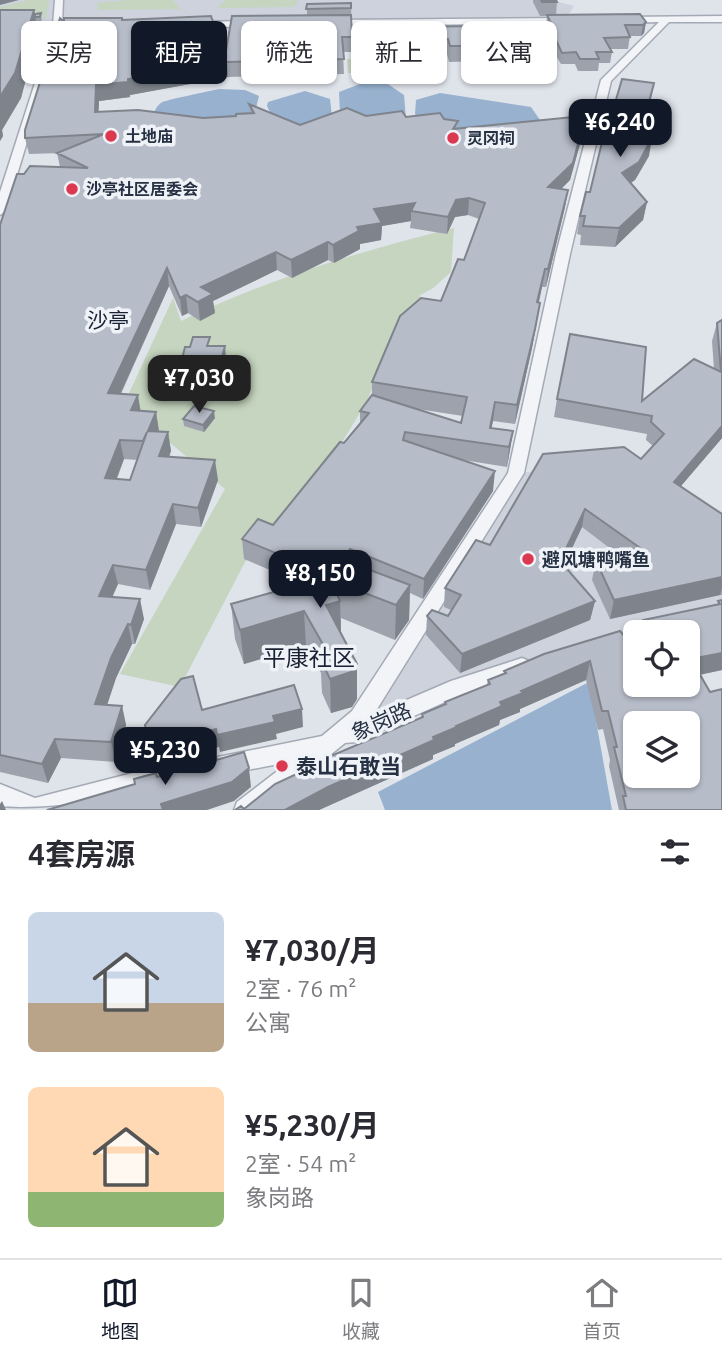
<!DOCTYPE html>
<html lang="zh">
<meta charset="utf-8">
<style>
:root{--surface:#fff;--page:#f2f2f3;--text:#2b2b33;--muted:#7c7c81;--line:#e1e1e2;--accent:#111827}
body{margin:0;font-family:Ubuntu,"Noto Sans SC",sans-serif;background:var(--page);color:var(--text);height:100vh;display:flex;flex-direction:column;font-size:26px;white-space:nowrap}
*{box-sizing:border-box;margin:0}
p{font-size:23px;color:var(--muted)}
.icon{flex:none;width:38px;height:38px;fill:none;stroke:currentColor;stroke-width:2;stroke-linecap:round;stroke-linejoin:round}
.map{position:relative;height:810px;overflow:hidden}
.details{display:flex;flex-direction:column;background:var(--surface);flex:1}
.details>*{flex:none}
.hud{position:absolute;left:21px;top:21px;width:681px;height:63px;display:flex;gap:14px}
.controls{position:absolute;left:623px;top:620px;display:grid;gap:14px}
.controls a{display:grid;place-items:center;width:77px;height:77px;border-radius:10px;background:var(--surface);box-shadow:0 2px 5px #0004;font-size:35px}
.price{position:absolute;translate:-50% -60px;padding:0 16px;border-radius:14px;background:var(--accent);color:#fff;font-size:23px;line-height:46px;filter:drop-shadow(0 2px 4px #0008)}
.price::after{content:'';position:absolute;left:50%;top:42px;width:21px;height:16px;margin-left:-10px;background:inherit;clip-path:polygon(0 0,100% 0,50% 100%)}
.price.on{background:#222;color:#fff}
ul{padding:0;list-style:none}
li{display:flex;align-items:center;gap:21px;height:175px;padding:0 28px}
li span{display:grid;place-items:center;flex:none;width:196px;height:140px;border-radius:10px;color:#555}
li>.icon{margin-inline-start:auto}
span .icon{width:84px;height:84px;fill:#fffc;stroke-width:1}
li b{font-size:30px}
h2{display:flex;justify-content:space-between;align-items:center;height:84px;padding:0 28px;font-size:30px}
.tag{padding:0 24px;border-radius:10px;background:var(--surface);box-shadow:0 2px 5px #0004;font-size:24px;line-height:63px}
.tag.on{background:var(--accent);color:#fff}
.tab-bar{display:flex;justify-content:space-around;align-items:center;height:98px;border-top:2px solid var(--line);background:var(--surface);font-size:19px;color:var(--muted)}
.tab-bar a{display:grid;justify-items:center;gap:4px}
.tab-bar .on{color:var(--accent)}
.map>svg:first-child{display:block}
</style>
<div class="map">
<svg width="722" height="810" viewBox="0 0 722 810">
<rect width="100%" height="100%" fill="#dfe3ea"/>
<path fill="#cdd2dc" d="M0,0h551l23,6 -9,15 -565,7z
M619,464l103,69v73l-264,81 -132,58 34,-27 156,-245z"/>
<path fill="#c5d5bf" d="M29,0h20l-3,18 -21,4 -25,-6v-9z
M129,0h44l8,9 -83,1 -1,-7z
M226,0h72l-4,7 -77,1z
M407,58l1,15h-60l-1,-14z
M454,228l-3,44 -18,16 -14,8 8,5 -32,34 -29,68 -43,70 -78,89 -65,125 -60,-13 105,-185 -101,-85 49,-106 8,23c87,-42 180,-70 273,-93z"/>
<path fill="#97b1ce" d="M363,77l16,1 25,17 2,24 -4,4 -62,-11 -1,-20 21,-8z
M219,89l26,1 14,6 -4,16 -10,14 -91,-13c2,-5 3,-7 7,-10 3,-3 50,-12 58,-14z
M305,91l25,8 2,18 -17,12 -41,-9 -7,-14 1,-4z
M440,93l91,14 9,13 -81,9 -41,-11 -3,-4 1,-14z
M589,682l23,128h-227l-7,-18z"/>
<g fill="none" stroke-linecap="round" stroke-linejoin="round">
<defs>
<path id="minor" d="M55,0h8l-1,25 16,-1 5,3 -5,3h-17l-55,181 -6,4v-23l52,-162 -52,1v-6h53z
M722,16v6h-53l-58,59 -41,173 -46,219 -150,241 77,-33 71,-23 7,3 3,6 -3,6 -66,21 -107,48 -11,1 -83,67h-28l3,-8 52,-40 -63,12 -8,-3 -3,-7 3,-7 104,-21 30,-25 156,-238 48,-219 45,-174 58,-58 -34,1 -4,-3 4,-3z
M568,18l4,3 -1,2 -240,3 -4,-3 4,-3z
M250,21l4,3 -1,2 -58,2 -4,-3 4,-3z
M156,767l8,3 3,7 -3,7c-41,16 -123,26 -164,22v-22l35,14z"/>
</defs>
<use href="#minor" stroke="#a4aab5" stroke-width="3"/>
<use href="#minor" fill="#f2f4f8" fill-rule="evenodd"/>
</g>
<path fill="#9da2ac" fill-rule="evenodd" d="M533,0h23l1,2 -1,13 90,7 -2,11 -3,3h-11l-2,13h-17l1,3 -2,11h-11l-1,8h-20l-3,-7h-14l-7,-12h-20l-7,-13 2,-11h17l1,-12h-7l-7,-14z
M351,3l1,49h-9l1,22 -116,3 -98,18v2l-31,4 -1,10 105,7 33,-2 14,-3 -1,-9 51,21 66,-9 78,3 14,9h124l-2,16 -10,36 -9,9 7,1 -3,17 -19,80h-4l-3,16h1l-3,18 -5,27 -17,76 -22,-3 -2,7 22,3 -6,36 -44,-7 30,31 -70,108 -13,-6 -1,27 -14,20 -54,-22v16l16,65 -5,8 -21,6 -9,-20 -1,-20 -15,-27 -62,18 -9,-25 -4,-35 72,-20 -59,-25 -2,-20 31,-14 87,-101v-13l12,-15v-14l69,-81 23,-41 15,-41 -11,-4 -13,2 -8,17 -37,-6 1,-7 -29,5 -1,14 -21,4v5l-26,14 -6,-3 -36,18 -15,-8 -64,31 2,12 -15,8 -12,-8 -6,3 -13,-30 -48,108 19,17 16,1 3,19 9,1 3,19 -2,6 49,23 -17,47 -25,-3 -26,66 -32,-6 -6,13 32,22 -9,25h-3l-16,34 -9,27 15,1 4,19 -10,37 -55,-4 -13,25 -48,-11v-547l24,-51 36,-7 -3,-14h2l-30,1 -4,-16 22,-59 17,-57 58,-2 103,36 82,-41v-11zM411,408l52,8 -2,7zM124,459l13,1 -7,20 -13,-1z
M0,10h34l1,4 7,4 -1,4h-5l2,11 -17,65 -19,32 1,6 -3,5z
M412,27l73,19 -2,15 -34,1 -2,-8 -33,1 -3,-13z
M654,83l-6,29 1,44 -14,24 -4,3 16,19 -4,18 -28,27 -35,-2 1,-10 -4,-1 3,-18 10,-24 23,-82z
M722,320v118l-41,48 41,28v81h-2l-110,24 -18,-39 4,-19 24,-5 -38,-29 -18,38 31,36 -5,19 -130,53 -34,-38 1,-19h21l3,-6 -7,-3 1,-19 45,-43 151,-86 12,-13 -7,-6 1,-6 -93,-17 3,-18 85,2 72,-32 -2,-28 5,-18z
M211,346h14l1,14 -3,14 -18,-1 -2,9 -17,-1 -4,-22z
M215,418l-11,14 -20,-6 -1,-7z
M722,600v70l-22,5 22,135h-103l-10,-44 1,-6 -7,-31 -5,1 -12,-50 -66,29v3l-20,8 -1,5 -44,19v2l-22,9v4l-114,51h-84l9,-1 76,-46 -1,-2 102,-43 1,-4 23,-9v-3l42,-17 1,-5 16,-6v-3l122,-34 2,-8 89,-24 1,-4z"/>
<path fill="#7f848c" d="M0,0h19l-19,5z
M34,10l4,23 -17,65 -19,32 1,6 -3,5v-44z
M646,22l-2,11 -3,3 2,-11z
M227,62l1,15 -98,18v2l-31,4 -1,27 -3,-16 1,-27z
M582,128l-2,16 -10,36 -25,25 3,-18z
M652,138l-3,18 -14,24 -17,11 4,-18z
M568,190l-3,17 -19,80 2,-18z
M469,198l-1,17 -13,2 -8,17 1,-17 8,-17z
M647,202l-4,18 -28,27 4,-19z
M415,203l-4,8v10l-29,5 -1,14 -21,4v5l-26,14 -1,-18 24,-18 17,-18z
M328,242v18l-36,18 -1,-18z
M276,252l1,18 -64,31 2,12 -15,8 -2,-19 3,-15z
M167,268l2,18 -57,126 -4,-19z
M545,269l-3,18 -8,34 3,-19z
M186,295l2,18 -6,3 -2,-18z
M540,303l-8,45 -17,76 2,-19z
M225,346l1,14 -3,14 -2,-14z
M204,360l1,13 -2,9 -1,-14z
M138,395l3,19 -10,-4z
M495,402l-2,19 -5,26 2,-19z
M214,411l1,7 -11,14 -1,-7z
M156,412l3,20 -11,-1z
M722,426v12l-53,62 5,-18z
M513,431l-3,19 -3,17 2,-20z
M168,432l3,19 -9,25 -3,-20z
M120,440l4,19 -15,38 -4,-19z
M215,460l3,20 -17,47 -3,-19z
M495,471l-2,20 -70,108 1,-20z
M173,504l3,20 -26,66 -4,-20z
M585,509l-3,18 -25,53 3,-19z
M350,549v20l-10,15 -9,-8z
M113,565l5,19 -14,32 -5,-20z
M722,577v11l-2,7 -110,24 4,-19z
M410,585l-1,35 -14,20 1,-35z
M140,599l4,20 -9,25 -4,-19z
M340,601l1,34 -15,-30z
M595,601l-5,19 -130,53 2,-19z
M304,611l2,35 -62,18 -4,-34z
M128,624l4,20 -16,34 -15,45 -6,-19 16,-46z
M722,653v17l-34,7 3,-18z
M590,661l-4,19 -66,29v3l-20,8 -1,5 -44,19v2l-22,9v4l-114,51h-34l43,-23 105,-50 88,-46z
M357,664v35l-5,8 -21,6 -1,-34z
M122,706l4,19 -10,37 -5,-20z
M302,709l1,18 -27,7 1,5 -57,13 -3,-17 56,-19z
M216,729l3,18 -66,18 -4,-18z
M55,739l6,19 -13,25 -6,-19z
M249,768l2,19 -17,14 -27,9h-44l-2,-6z
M2,801l4,9h-6v-6z"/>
<path fill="#b6bcc8" stroke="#7f848c" stroke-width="2" fill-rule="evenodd" d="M541,0h15l1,2h-15z
M351,3v5l-45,1 1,-5z
M0,10h34l-19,63 -15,24z
M41,13l-1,4h-5v-3z
M640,14l6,8 -3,3h-18l5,12 -26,1 8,14h-16l3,7h-19l-4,-7 -14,1 -6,-13 -21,1 -6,-13 24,-1 -6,-12z
M351,15l1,22h-10l2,22 -117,3 -99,17v3l-32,3 -1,27 43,-2 65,8 33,-2v-2l18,-1 -5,-9 51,21 47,-17 19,8 36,-5 4,6 34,-4 4,6 14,2 -5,8 120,-12 9,11 -9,35 -25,24 20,3 -20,79h-3l-8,33 3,1 -5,26 -18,76 -22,-3 -5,26 23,3 -4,16 -104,-15 -2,8 92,31 -71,108 -74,-30 -19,27 -89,-37 16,-20 15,6 67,-83 4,1 25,-30 -9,-2 12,-16 89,28 6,-26 -95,-15 28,-66 21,-18 20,3 17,-42 6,1 21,-57 -16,-5 -13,2 -8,17 -37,-6 4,-8 -41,6 8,14 -25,4 2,4 -26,14 -5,-3 -37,18 -15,-8 -75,35 12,7 -15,8 -12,-7 -6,3 -13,-30 -59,125 30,2 -7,15 25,2 -8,19 20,1 -9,24 56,4 -17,48 -25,-4 -27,66 -33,-5 -14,31 41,3 -9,26 -3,-1 -17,34 -16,46 27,2 -11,36 -56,-3 -13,25 -42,-9v-530l17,-51h7l6,-8 58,2 -31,-15 47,-19 -79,4v-8l16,-51h6l1,-23 12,-38 4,4v-4h58v2l89,-4 14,40 7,-40zM147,432l-17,48 -25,-2 15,-38 23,1z
M478,26l7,20h-35l-2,-7h-34l-2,-12z
M622,79l32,4 -7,27 5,28 -13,24 -17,11 25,29 -28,26 -36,-2 2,-10h-5l6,-24h4l20,-83 3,1z
M722,320v106l-48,56 48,32v63l-108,23 -18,-39 47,-11 -58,-41 -25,52 35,40 -133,53 -35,-38 5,-6 16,6 13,-21 -16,-7 31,-48 14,5 53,-91 81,-7 17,12 23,-25 -13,-12 1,-6 -95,-17 13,-65 76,13 -4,54 52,-42 27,13 -4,-49z
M193,337h17l-3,9h18l-4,14h-17l-2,8h-18l3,-9h-5l3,-12h5z
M194,406l20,5 -11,14 -20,-6z
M362,567l48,18 -14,20 -65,-25 9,21 -14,4 31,59 -6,8 -21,7 -10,-21 9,-3 -25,-44 -64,19 -9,-26z
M722,600v53l-31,6 19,33 12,-3v121h-96l-3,-14h3l-12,-49h3l-9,-36h-6l-12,-50 -69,30 2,2 -23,9 2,4 -46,20 1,1 -24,10 1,3 -106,47 -43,23h-50l6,-4 3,3 31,-25 45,-21 -1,-2 104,-44 -1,-3 24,-10 -1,-2 45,-18 -2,-4 18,-7 -2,-2 40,-17 76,-23 15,17 -7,-19 13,-4 2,-5 77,-16 -2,-3zM635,632h53v52h-53zM635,723h53v52h-53z
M193,676l9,34 92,-25 8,24 -29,7 2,6 -58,13 -1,-6 -67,18 -4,-22 36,-46z
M244,752l5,16 -17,14 -71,22 2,6h-116l88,-26 -1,-5 22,-6 1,4z"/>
<g fill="#dc3850" stroke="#eff2f7" stroke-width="2.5">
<circle cx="111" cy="136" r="7"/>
<circle cx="453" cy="138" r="7"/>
<circle cx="72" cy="189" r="7"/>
<circle cx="528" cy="559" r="7"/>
<circle cx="282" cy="766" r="7"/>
</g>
<g text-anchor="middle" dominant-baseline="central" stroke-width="7" stroke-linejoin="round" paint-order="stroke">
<g font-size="16" font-weight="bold" fill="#263143" stroke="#eff2f7" text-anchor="start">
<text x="125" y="136">土地庙</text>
<text x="467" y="138">灵冈祠</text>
<text x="86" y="189">沙亭社区居委会</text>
</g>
<g font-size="18" font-weight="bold" fill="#263143" stroke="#eff2f7" text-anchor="start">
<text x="542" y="559">避风塘鸭嘴鱼</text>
</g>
<g font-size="21" fill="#192234" stroke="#eff2f7">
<text x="108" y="320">沙亭</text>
</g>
<g font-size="21" fill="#263143" stroke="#eff2f7">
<text transform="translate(381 721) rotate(-24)">象岗路</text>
</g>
<g font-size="21" font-weight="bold" fill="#263143" stroke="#eff2f7" text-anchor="start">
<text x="296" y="766">泰山石敢当</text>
</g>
<g font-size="23" fill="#192234" stroke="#eff2f7">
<text x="309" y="657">平康社区</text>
</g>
</g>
</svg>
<div class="controls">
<a><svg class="icon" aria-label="locate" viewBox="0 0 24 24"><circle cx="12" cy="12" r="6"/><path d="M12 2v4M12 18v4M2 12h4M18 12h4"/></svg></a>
<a><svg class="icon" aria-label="layers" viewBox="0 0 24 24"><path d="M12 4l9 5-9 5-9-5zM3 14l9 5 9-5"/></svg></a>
</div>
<b class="price" style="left:620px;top:159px">¥6,240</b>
<b class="price on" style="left:199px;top:415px">¥7,030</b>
<b class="price" style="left:320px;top:610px">¥8,150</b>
<b class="price" style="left:165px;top:787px">¥5,230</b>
<div class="hud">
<a class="tag">买房</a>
<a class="tag on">租房</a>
<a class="tag">筛选</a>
<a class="tag">新上</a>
<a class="tag">公寓</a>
</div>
</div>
<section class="details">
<h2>4套房源<svg class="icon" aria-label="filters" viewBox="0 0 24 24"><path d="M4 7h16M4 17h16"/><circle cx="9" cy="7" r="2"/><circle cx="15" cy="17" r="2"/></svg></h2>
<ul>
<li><span style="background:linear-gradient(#c9d6e8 65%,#b9a48a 0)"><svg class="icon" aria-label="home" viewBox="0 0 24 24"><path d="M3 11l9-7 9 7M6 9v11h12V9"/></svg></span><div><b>¥7,030/月</b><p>2室 · 76 m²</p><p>公寓</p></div></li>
<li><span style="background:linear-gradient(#ffd9b3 75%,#8fb573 0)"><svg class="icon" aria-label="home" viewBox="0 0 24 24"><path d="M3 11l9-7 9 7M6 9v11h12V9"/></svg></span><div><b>¥5,230/月</b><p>2室 · 54 m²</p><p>象岗路</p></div></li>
</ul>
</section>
<nav class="tab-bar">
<a class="on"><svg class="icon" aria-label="map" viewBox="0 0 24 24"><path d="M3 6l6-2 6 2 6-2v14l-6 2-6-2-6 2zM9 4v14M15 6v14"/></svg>地图</a>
<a><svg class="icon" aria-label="saved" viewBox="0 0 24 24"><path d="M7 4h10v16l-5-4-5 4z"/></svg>收藏</a>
<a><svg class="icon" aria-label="home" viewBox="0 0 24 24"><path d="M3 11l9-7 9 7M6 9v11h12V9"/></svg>首页</a>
</nav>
